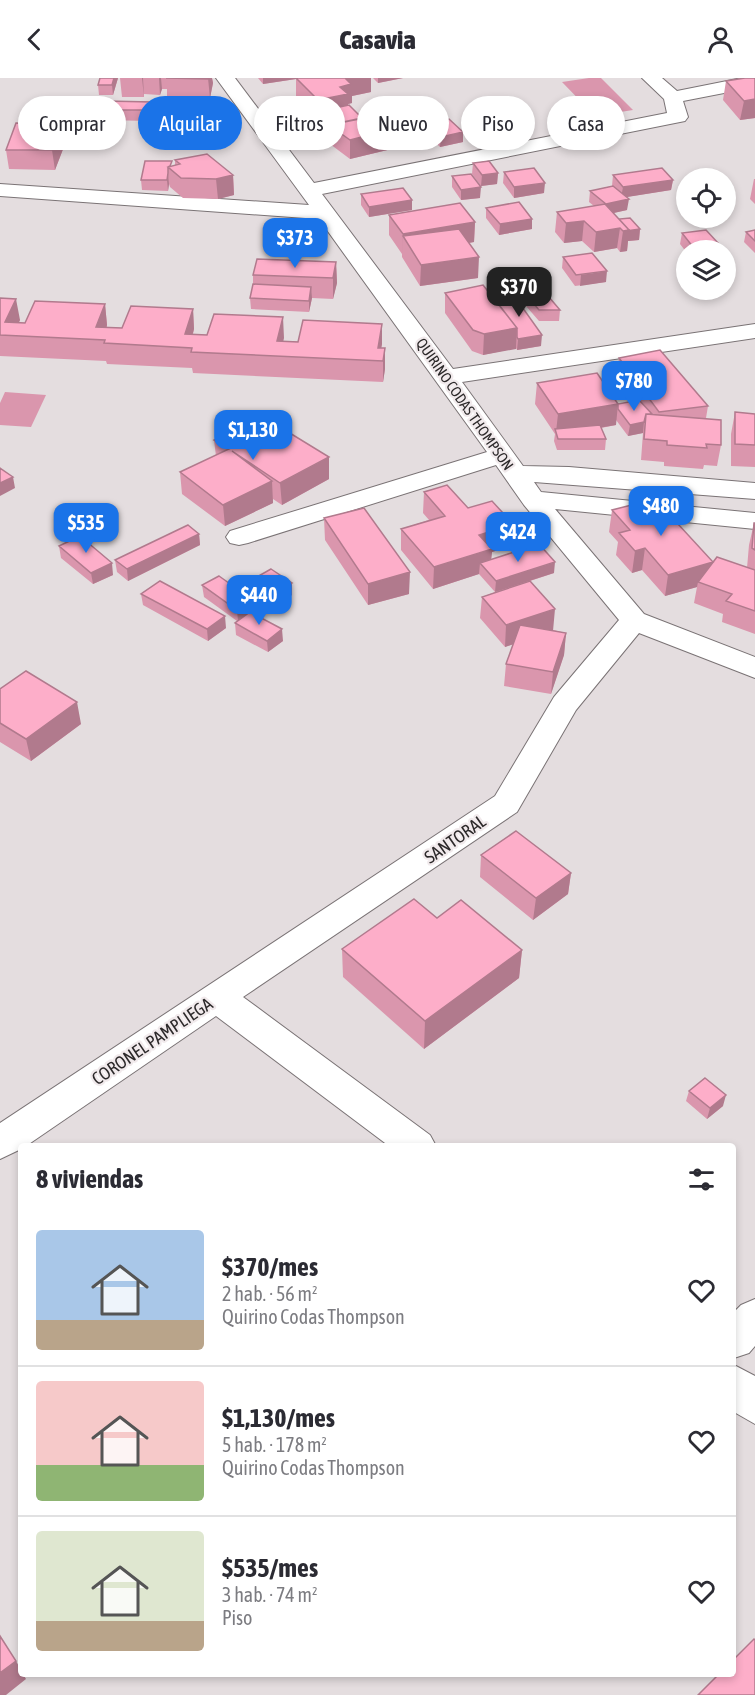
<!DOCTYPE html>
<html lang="es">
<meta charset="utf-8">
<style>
:root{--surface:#fff;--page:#f7f7f7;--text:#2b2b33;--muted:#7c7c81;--line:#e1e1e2;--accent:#1a73e8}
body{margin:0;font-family:"Asap Condensed",sans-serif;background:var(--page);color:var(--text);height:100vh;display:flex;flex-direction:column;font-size:22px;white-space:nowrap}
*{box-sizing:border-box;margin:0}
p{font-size:20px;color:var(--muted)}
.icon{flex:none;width:33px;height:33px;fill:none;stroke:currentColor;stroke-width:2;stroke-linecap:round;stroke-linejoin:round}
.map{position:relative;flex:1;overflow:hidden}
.panel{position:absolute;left:18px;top:1065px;width:718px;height:534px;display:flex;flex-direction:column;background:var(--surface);border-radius:6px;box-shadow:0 3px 9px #0003}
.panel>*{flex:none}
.guide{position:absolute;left:18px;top:18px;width:720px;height:54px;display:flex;gap:12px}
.controls{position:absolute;left:676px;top:90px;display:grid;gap:12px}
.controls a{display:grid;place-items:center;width:60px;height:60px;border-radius:50%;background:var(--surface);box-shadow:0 3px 9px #0003;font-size:30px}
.price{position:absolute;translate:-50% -51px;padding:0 14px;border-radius:12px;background:var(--accent);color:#fff;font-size:20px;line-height:39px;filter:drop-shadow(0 2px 3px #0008)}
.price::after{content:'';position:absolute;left:50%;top:36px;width:18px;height:14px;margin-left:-9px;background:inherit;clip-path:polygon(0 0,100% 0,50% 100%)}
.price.active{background:#222;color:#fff}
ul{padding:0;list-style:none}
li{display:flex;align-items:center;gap:18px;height:150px;padding:0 18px}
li+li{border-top:2px solid var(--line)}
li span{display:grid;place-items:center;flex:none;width:168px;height:120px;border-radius:6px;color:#555}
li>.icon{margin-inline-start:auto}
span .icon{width:72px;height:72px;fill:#fffc;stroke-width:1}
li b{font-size:26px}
h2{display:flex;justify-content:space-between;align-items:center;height:72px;padding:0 18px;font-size:26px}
.tag{padding:0 21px;border-radius:27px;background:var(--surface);box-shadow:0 3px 9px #0003;font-size:21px;line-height:54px}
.tag.active{background:var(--accent);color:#fff}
header{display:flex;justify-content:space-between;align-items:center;height:78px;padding:0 18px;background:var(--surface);font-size:27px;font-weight:800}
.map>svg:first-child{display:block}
</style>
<header><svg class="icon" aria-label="back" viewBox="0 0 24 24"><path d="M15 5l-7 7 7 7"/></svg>Casavia<svg class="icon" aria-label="person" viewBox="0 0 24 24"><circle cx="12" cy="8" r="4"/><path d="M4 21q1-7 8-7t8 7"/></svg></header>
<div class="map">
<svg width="755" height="1617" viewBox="0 0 755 1617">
<rect width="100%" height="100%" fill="#e4dddf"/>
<path fill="#da96ad" d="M589,0h12l32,32 -38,6 -33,-34z
M5,314l41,3 -15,32 -31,-2v-22z"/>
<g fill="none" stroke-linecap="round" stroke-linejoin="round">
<defs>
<path id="street" d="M216,0h19l79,105 353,-70 -3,-14 -22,-21h20l15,13 65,-13h13v9l-72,14 5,16 -3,4 -363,73 131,175 302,-45v14l-293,44 61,84 46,1 186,16v16l-221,-17 7,10 214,21v16l-200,-20 89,105 111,43v21l-116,-45 -63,77 -59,102 -274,185 187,138 6,11h-47l-173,-130 -190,130h-5v3l-21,10v-36l495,-327 59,-99 65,-77 -95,-115 -28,-40 -248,78 -9,2 -9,-2 -4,-6 4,-6 257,-79 -168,-233 -319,-23v-12l309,21z
M755,1221v47l-6,7 -15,5v-46l7,-7z
M734,1287l21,11v48l-21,-12z"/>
</defs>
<use href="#street" stroke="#7a7375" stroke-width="2"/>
<use href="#street" fill="#fff" fill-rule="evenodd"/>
</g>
<path fill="#da96ad" d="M118,0l-5,17h-14l-1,-10z
M120,0h92l1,5 -3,15 -43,-1v-8h-5l-2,6 -16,-1v3h-22z
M258,0h113v14l-19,4v7l-4,1v2l14,12 42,8v20l-54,13 -20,-15 -1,-19 6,-1 -5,-4v-3l-11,2 -23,-23v-17l-33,5z
M373,0h30l-25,5z
M755,0v40l-15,2 -17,-20 3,-19z
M152,24l1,10 -3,9 -47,-1 -1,-10z
M62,46l3,20 -10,26 -46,-1 -3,-19z
M427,46l36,18 -23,5 -13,-13z
M175,82l58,15 1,20 -16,4 -35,-1 -13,-11 -1,-3 -1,7 -26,-1 -1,-10 34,-15z
M473,85l25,10 -1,11 -16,2 -9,-12z
M504,94l40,21 -30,5 -11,-15z
M613,97l60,5 -2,10 -45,7 1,13 -14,3 6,6 21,10 -1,11 -11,1 -1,10 -7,1 -3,-4 -23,4 -12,-11 -18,2 -9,-11 2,-20 37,-6 -5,-4 1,-11 22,-5z
M452,98l28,22 -19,2 -9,-13z
M754,101h1v25l-5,-5z
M687,112v16l-5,-5 2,-10z
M361,116l51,6v10l-43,7 -8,-12z
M486,130l46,11v10l-33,6 -13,-17z
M389,137l86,7 -1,20 -5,1 9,35 -58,8 -18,-29v-3l-13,-19z
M755,152v23l-11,-11 2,-10z
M682,155l36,10 -1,7h-30v3l-7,-9z
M563,179l43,25 -31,4 -13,-18z
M336,184l1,21 -4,16 -21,-1 -3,14 -58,-3 -1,-11 3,-14v-9z
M520,209l40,23 -1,11h-20l-20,-23z
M445,215l51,8 45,45 -24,4 -1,-2 -33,7 -11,-4 -27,-38z
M0,220l20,22 -1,2 6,1 80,-19 2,21v2l15,1 71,-19 1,20 -1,5 14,1 76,-18v24l99,3 -1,4h4v21l-2,13 -190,-9 -1,-5 -85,-4 -1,-3 -106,-5z
M619,280l89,48 -2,12 15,27 -4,21 -13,-1 -1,4 -39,-3v-4l-23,-2 2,-27 -15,3 -12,-16v5l-15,3 5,11 -1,11h-48l-3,-9 1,-7 -20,-30 2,-21 81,21 14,-3 -16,-22z
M735,334l20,2v53l-24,-1v-32z
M214,362l115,39 -47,26 -9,-6v4l-48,23 -43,-32 -2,-22 36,-16z
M424,414l89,32 -2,22 -19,6 -1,7 63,14 -24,8 23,49 13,3 -2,22 -13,39 -47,-8 2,-22 7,-20 -8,3 -25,-29 2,-21 13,-5 -16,-18 -46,15 -32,-39v-21l28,-9 -6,-7z
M612,432l101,52 34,6 2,-23 5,-22h1v111l-33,-12 1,-8 -29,-11 3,-16 -32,9 -23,-26 -10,3 -16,-18 2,-13 -9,-10z
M324,440l85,76 -41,11 -43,-65z
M199,456l1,11 -72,36 -11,-9 -2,-12z
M59,468l54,29 -20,9 -32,-26z
M292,505v12l-30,17 -8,-6v6l-1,1 30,28 -15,11 -32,-17 -1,-12 2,-2 -33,-24 -2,-12 39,7v-6z
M141,516l85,34 -18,13 -65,-36z
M0,611l81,35 -50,37 -31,-19z
M481,777l90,18 -3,21 -35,26 -53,-43z
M437,840l85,32 -3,28 -95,71 -81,-72 -1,-28z
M689,1013l34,15 -16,13 -21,-18z"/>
<path fill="#b17a8d" d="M114,0h4l-5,17 -1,-10z
M142,0h1l1,19z
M159,0h2l1,11 -2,6z
M208,0h4l1,5 -3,15z
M263,0h33v1l-33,5z
M345,0h26v14l-19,4v7l-4,1v9l-18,-4v8l-11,2 -1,-19z
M378,0h25l-25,5z
M755,21v19l-15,2 4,-19z
M152,24l1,10 -3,9 -1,-11z
M62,46l3,20 -10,26 -3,-20z
M404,48v20l-54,13v-19z
M463,54v10l-23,5 1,-10z
M498,95l-1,11 -16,2 1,-11z
M168,96l1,10 -1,7 -1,-11z
M233,97l1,20 -16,4 -2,-20z
M673,102l-2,10 -50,8 2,-11z
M545,105l-1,10 -30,5v-11z
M481,109l-1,11 -19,2v-10z
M629,121l-2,11 -22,5 1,-11z
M412,122v10l-43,7v-10z
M532,141v10l-33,6 1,-11z
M584,143l-2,20 -18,2 2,-20z
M475,144l-1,20 -61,10 -10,-16 -1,18 1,-20z
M620,150l-3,20 -23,4 2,-20z
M640,151l-1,11 -11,1 -1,10 -7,1 3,-21z
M718,165l-1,7h-24v-3z
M479,179l-1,21 -58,8 1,-21z
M336,184l1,21 -4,16v-21z
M607,193l-1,11 -26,4 1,-11z
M311,209l1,11 -3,14v-11z
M16,221l4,21 -7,15 -8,-13z
M105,226l2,21 -5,15 -6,-13z
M193,231l1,20 -5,18 -4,-13z
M283,239l1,21 -4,18 -3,-15z
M382,246v20l-3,16 -1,-12z
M517,250l-1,21 -33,6 1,-21z
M542,257l-1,11 -24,4 1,-11z
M385,270v21l-2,13v-21z
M618,326l-2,21 -59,10 -1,-3 2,-18z
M644,344l-1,11 -15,3 2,-11z
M329,379v22l-47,26 -2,-22z
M13,399l2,11 -15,8v-13z
M272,403l1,22 -48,23 -2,-21z
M513,446l-2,22 -19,6 -2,19 -10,-8 -1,11 -46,15 1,-22 45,-32z
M199,456l1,11 -72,36 -1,-12z
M645,470l-3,22 -10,3 3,-22z
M555,484l-1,11 -59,19 1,-11z
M713,484l-15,20 -1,5 -32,9 3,-21z
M112,485l1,12 -20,9 -2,-11z
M410,494l-1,22 -41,11v-21z
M292,505v12l-30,17 -1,-12z
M254,523v11l-16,9 -1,-11z
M555,531l-2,22 -48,16 1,-22z
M225,538l1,12 -18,13 -1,-12z
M282,551l1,12 -15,11 -1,-11z
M566,555l-2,22 -13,39 2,-22z
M77,624l4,22 -50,37 -5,-22z
M571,795l-3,21 -35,26 3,-22z
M522,872l-3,28 -95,71 1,-28z
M726,1017l-3,11 -16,13 3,-11z
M16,1583l5,9v4h2l3,5 -20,16h-6v-22z"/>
<path fill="#fdaec9" stroke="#b17a8d" stroke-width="1.5" d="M100,0h14l-2,7h-14z
M166,0h42v1z
M296,0h50h-1l6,6 -11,3 8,7 -30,6z
M745,0h10v21l-11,2 -18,-20z
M105,23l47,1 -3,8h-47z
M349,27l13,13 -19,4 -13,-13z
M390,35l14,13 -54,14 -21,-15z
M449,41l14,13 -22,5 -14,-13z
M16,45l46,1 -10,26h-46z
M207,76l26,21 -17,4 -35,-1 -13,-11 12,-3 -5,-4z
M145,83h27l-2,5 -2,1v6l-1,7h-26z
M489,83l9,12 -16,2 -9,-12z
M534,90l11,15 -31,4 -10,-15z
M662,90l11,12 -50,7 -10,-12z
M471,96l10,13 -20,3 -9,-14z
M613,108l16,13 -23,5 -16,-13z
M403,110l9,12 -43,7 -8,-13z
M519,124l13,17 -32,5 -14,-16z
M460,125l15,19 -72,12 -14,-19z
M605,126l24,26 -6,1 -3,-3 -24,4 -12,-11 -18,2 -9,-11z
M630,140l10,11 -14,2 3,-1 -10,-11z
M459,151l20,28 -58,8 -18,-29z
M706,152l12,13 -25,4 -11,-14z
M755,152v11l-9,-9z
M592,175l15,18 -31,4 -13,-18z
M257,181l79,3 -3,16 -80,-3z
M537,205l23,27h-21l-19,-23z
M253,206l58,3 -2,14 -59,-3z
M483,207l34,43 -33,6 -11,-4 -28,-37z
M515,219l27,38 -24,4 -1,-2v-9l-21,-27z
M0,220l16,1 -11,23 20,1 10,-22 70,3 -9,23 26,1 9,-22 62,3 -8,25 22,1 7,-21 69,3 -6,24 21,1 5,-22 79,4 -4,24h7l-2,13 -192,-9 1,-4 -88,-5 1,-3 -105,-5z
M660,272l48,56 -49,6 -40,-54z
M597,295l21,31 -60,10 -21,-31z
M639,322l13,14h-6l-2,8 -14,3 -12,-16v-5z
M735,334l20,2v31l-20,-1z
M646,336l75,6v25l-15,-1 1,4 -40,-3v-4l-23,-2z
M262,338l67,41 -49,26 -48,-32 40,30 -49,24 -43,-33 49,-23 -15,-9z
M600,347l6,14h-48l-3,-10z
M0,390l13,9 -13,6z
M447,407l21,23 24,-7 21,23 -34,11 13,14 -58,18 -33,-38 44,-13 -21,-24z
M655,421l58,63 -45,13 -23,-27 -10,3 -16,-18 11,-3 -18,-20z
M364,430l46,64 -42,12 -44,-66z
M754,445h1v27l-3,-2z
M188,447l11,9 -72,35 -12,-9z
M80,458l32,27 -21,10 -32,-27z
M539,466l16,18 -59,19 -16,-18z
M717,479l38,13v41l-29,-10 6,-7 -34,-12z
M271,491l21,14 -31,17 -20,-14z
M219,498l35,25 -17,9 -35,-25z
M160,503l65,35 -18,13 -66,-35z
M530,503l25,28 -49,16 -24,-28z
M250,534l32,17 -15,12 -32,-18z
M520,547l46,8 -13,39 -47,-8z
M26,593l51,31 -51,37 -26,-16v-34z
M516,753l55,42 -35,25 -55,-43z
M414,821l23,19 24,-18 61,50 -97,71 -83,-72z
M705,1000l21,17 -16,13 -21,-17z
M0,1558l16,25 -16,12z
M754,1561l1,1v55h-57l21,-21h15v-15z"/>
<g text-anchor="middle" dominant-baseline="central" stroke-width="4.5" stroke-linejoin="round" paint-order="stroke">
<g font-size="15" fill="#2c292a" stroke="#f1eaec">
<text transform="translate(465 326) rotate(55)">QUIRINO CODAS THOMPSON</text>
</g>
<g font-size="18" fill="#2c292a" stroke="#f1eaec">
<text transform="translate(455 761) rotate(-35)">SANTORAL</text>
<text transform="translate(152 963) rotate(-34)">CORONEL PAMPLIEGA</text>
</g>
</g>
</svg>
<div class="controls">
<a><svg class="icon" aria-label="locate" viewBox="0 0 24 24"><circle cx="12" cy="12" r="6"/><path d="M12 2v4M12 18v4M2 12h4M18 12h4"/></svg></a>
<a><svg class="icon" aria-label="layers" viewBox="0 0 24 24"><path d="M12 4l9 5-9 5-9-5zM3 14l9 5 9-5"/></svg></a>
</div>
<b class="price" style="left:295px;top:191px">$373</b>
<b class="price active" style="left:519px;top:240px">$370</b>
<b class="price" style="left:634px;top:334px">$780</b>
<b class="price" style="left:253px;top:383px">$1,130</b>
<b class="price" style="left:661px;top:459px">$480</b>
<b class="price" style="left:86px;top:476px">$535</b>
<b class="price" style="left:518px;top:485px">$424</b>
<b class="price" style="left:259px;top:548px">$440</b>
<div class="guide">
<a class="tag">Comprar</a>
<a class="tag active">Alquilar</a>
<a class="tag">Filtros</a>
<a class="tag">Nuevo</a>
<a class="tag">Piso</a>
<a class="tag">Casa</a>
</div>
<section class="panel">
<h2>8 viviendas<svg class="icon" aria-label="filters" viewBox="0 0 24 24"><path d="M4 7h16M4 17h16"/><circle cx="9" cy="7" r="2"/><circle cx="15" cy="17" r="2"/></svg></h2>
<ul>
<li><span style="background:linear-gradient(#a9c7e8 75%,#b9a48a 0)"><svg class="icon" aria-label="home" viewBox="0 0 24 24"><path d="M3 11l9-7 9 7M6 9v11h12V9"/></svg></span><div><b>$370/mes</b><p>2 hab. · 56 m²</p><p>Quirino Codas Thompson</p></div><svg class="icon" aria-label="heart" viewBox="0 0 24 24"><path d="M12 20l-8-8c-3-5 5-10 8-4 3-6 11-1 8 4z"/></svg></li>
<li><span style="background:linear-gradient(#f6c9c9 70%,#8fb573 0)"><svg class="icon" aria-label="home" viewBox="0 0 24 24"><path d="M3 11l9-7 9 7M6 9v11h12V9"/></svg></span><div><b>$1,130/mes</b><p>5 hab. · 178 m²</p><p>Quirino Codas Thompson</p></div><svg class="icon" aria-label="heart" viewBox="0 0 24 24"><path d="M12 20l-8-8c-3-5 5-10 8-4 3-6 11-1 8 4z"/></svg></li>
<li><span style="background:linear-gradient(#dfe7d0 75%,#b9a48a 0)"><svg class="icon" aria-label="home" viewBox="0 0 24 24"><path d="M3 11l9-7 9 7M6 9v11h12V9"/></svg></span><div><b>$535/mes</b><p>3 hab. · 74 m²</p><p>Piso</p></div><svg class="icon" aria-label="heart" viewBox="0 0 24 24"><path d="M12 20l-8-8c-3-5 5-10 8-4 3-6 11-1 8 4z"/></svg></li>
</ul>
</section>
</div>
